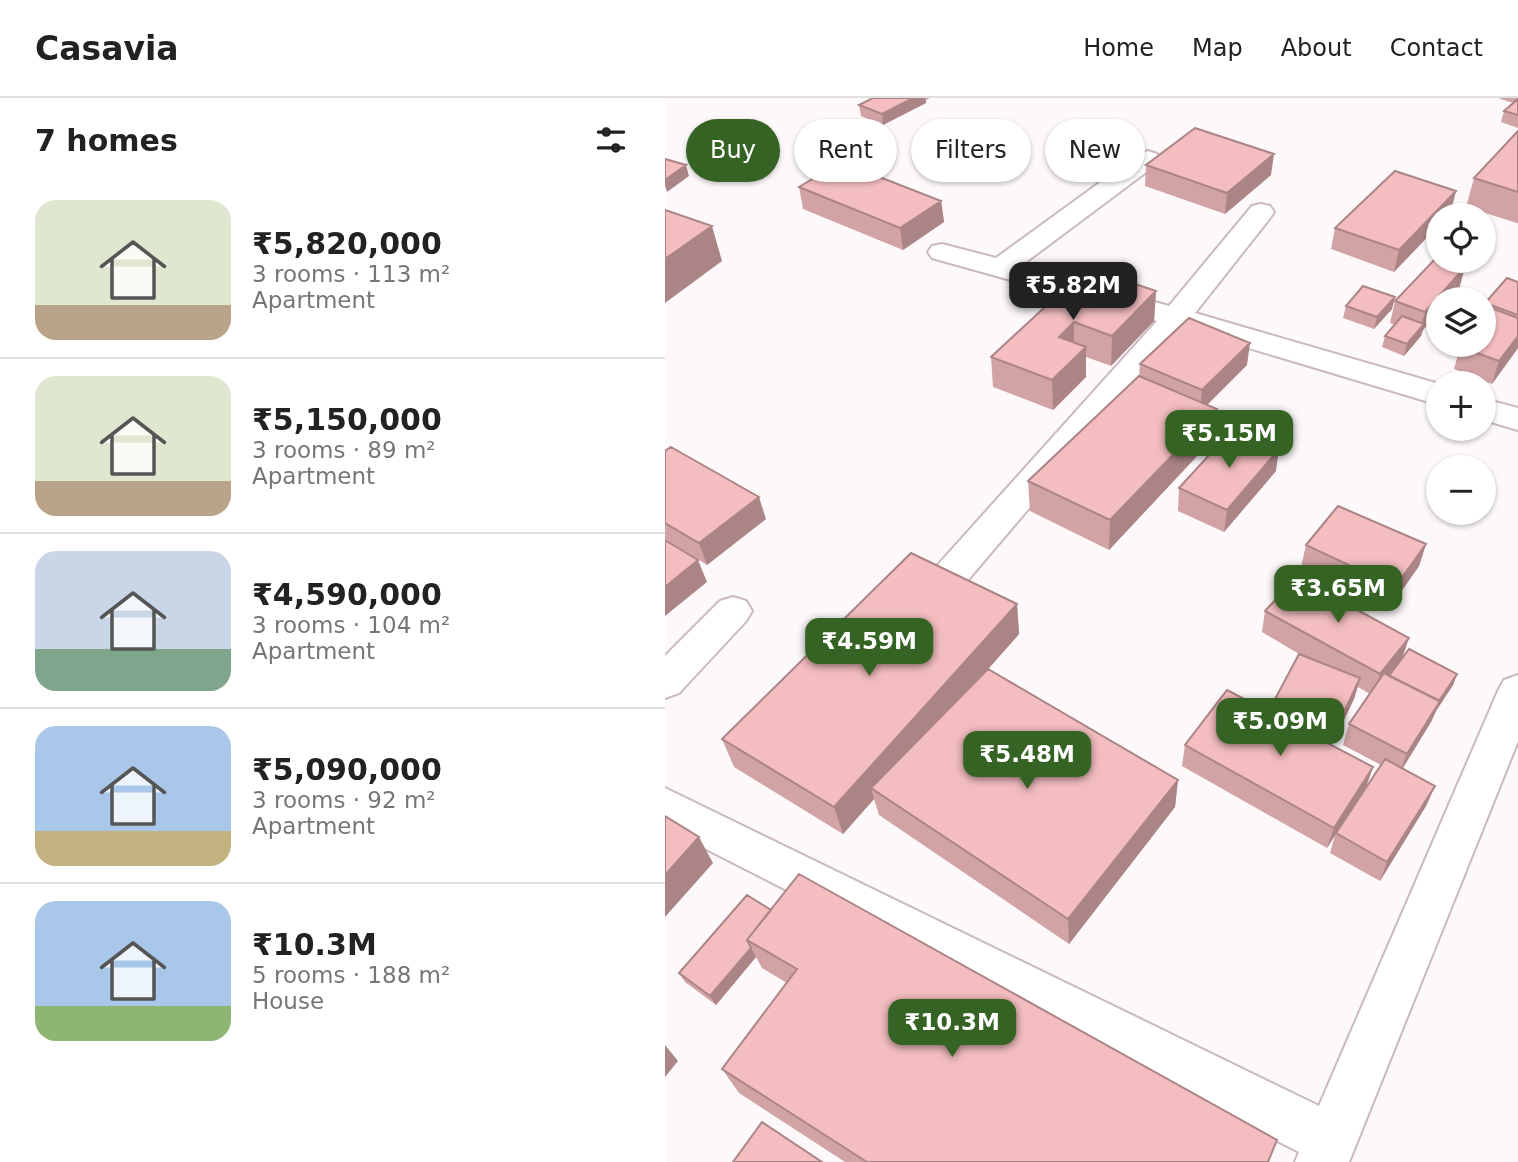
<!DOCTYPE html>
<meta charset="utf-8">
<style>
:root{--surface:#fff;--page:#f6f6f6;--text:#222;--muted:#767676;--line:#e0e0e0;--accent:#346323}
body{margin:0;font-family:"DejaVu Sans",sans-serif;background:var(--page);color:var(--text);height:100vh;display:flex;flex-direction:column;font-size:26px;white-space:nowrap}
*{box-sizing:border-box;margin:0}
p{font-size:23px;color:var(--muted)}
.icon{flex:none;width:38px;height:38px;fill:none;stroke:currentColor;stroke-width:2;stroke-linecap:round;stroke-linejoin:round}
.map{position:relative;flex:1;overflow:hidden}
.sheet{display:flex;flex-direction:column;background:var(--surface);width:665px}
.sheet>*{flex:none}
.banner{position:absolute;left:21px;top:21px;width:665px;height:63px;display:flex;gap:14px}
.tools{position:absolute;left:761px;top:105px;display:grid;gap:14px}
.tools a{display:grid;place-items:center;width:70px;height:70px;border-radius:50%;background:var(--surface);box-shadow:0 2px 5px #0004;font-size:35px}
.price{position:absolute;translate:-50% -60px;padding:0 16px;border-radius:14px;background:var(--accent);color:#fff;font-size:23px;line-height:46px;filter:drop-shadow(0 2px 4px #0008)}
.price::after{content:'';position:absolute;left:50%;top:42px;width:21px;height:16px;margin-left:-10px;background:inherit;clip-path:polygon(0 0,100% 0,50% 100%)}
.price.current{background:#222;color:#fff}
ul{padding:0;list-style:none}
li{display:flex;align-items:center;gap:21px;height:175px;padding:0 35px}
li+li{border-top:2px solid var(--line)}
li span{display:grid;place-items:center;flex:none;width:196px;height:140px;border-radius:21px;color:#555}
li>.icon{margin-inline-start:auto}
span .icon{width:84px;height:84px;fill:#fffc;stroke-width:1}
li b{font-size:30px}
h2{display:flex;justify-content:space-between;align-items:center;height:84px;padding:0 35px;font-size:30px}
.pill{padding:0 24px;border-radius:32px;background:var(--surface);box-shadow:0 2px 5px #0004;font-size:24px;line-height:63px}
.pill.current{background:var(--accent);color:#fff}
header{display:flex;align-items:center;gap:42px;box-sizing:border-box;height:98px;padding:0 35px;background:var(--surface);border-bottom:2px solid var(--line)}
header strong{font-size:33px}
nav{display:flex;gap:38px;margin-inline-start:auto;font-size:24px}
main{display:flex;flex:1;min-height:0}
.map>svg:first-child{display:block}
</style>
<header>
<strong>Casavia</strong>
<nav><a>Home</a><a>Map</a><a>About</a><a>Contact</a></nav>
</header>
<main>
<section class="sheet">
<h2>7 homes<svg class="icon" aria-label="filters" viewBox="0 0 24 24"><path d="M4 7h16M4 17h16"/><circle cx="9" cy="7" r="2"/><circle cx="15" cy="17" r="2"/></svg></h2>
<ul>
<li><span style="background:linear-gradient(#dfe7d0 75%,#b9a48a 0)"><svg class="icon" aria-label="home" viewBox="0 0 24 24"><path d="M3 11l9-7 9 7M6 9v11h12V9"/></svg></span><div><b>₹5,820,000</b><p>3 rooms · 113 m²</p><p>Apartment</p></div></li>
<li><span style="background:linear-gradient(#dfe7d0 75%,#b9a48a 0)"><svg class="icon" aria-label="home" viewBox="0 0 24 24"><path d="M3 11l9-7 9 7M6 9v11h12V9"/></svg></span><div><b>₹5,150,000</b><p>3 rooms · 89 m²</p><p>Apartment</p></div></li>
<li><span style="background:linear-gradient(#c9d6e8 70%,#7fa58c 0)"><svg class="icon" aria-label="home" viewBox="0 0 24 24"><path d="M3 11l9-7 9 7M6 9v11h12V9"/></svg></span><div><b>₹4,590,000</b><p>3 rooms · 104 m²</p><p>Apartment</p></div></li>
<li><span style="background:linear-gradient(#a9c7e8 75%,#c2b280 0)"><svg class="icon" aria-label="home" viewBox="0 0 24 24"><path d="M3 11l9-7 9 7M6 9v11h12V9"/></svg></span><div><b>₹5,090,000</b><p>3 rooms · 92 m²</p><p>Apartment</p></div></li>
<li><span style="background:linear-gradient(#a9c7e8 75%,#8fb573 0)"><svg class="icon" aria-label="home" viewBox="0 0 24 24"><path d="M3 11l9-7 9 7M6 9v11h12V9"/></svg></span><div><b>₹10.3M</b><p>5 rooms · 188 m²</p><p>House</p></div></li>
</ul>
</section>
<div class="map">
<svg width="853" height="1064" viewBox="0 0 853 1064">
<rect width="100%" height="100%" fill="#fdf9fb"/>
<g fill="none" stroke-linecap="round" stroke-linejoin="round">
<defs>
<path id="minor" d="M483,53l9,3 4,5 -4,5 -135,101 147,41 83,-100 9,-2 9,2 4,6 -4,6 -75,95 244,71v21l-257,-77 -220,259 -13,4 -13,-4 -6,-10 6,-10 221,-246 -225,-63 -4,-6 4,-6 10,-2 54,14 143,-104z
M819,301l34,9v22l-34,-10z
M68,499l13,4 6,10 -6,10 -67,72 -14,5v-42l55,-55z
M853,577v66l-169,421h-54l4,-10 -634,-324v-40l654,318 179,-415 6,-11z"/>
</defs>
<use href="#minor" stroke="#cbb8c2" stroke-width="4"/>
<use href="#minor" fill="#fff" fill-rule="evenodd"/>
</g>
<path fill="#d2a3a5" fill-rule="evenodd" d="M208,0h57l-4,2v3l-43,22 -22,-9 -2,-11z
M833,0h20v30l-17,-6 3,-11 9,-8z
M853,33v92h-1l-51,-16 8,-29z
M481,67l125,10 -46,39 -80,-28z
M134,89l142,14 3,21 -41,28 -100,-41z
M786,114l-3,3h-9v10l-45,47 -63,-23 4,-21z
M800,169l-6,22 -10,10h-10v13l-16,18 -2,6 -17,20 -22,-9 3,-11 10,-11 -5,-2 5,-22z
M422,170l69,23 -2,30 -43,45 -25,-9v20l-33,33 -60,-23 -2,-30z
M853,184v66l-26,36 -38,-15 6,-22 25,-31 -1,-8 1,-5z
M730,199l-3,12 -18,20 -31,-11 3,-12z
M475,266l107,1 -40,40 6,34 -104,111 -79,-39 -2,-30 111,-105z
M0,353l101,68 -59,46 -42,-26z
M611,373l-52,61 -46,-21 1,-23z
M761,446l-7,22 -30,43 -88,-42 5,-22z
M352,506l2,30 -31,35 190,111 -3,27 -106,137 -190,-129 -5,-16 -31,35 -109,-67 -12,-28z
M600,513l137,47 55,16 -4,11 -17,26 -5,11 -28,46 32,18 -9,20 -46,75 -50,-28 5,-18 -8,13 -145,-82 3,-21 86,-32 3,-12 25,-47 -37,-22zM693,589l12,7 -21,30 -6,21 38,20 -15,22 7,-20 -41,-22 22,-46z
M106,812l497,252h-423l-106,-69 -17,-24 65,-86 -25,-15 -6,-11 -40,48 -31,-23 -6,-9z"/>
<path fill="#ab8586" d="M248,0h12l1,5 -43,22 -1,-11z
M609,56l-3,21 -46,39 2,-21z
M21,67l3,11 -22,16 -2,-7v-5z
M791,93l-5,21 -3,3h-9v10l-45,47 5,-22z
M276,103l3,21 -41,28 -3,-22z
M47,128l10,35 -57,42v-44z
M800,169l-6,22 -10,10h-10v13l-16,18 -2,6 -17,20 3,-12 14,-16 4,-16z
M491,193l-2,30 -43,45 1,-30z
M730,199l-3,12 -18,20 3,-12z
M409,224v31l-15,-16z
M853,238v12l-26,36 7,-23z
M585,245l-3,22 -47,47 2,-22z
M421,249v30l-33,33 -1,-30z
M552,311l-4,30 -104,111 1,-30z
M614,351l-3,22 -52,61 3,-22z
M94,399l7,22 -59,46 -8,-22z
M761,446l-7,22 -30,43 6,-22z
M33,462l9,22 -42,34v-29z
M352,506l2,30 -140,159 -8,-5 3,11 -31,35 -9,-27z
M744,540l-7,21 -29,37 7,-22z
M792,576l-4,11 -17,26 -5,11 -32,52 8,-20z
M695,580l-6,21 -23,48 6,-20z
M708,669l-7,20 -39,61 7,-20z
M513,682l-3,27 -106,137 -1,-25z
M770,688l-9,20 -46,75 7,-19z
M34,739l14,26 -48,54v-42z
M86,850l5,9 -40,48 -6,-9z
M0,947l13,16 -13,16z"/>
<path fill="#f4bec0" stroke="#ab8586" stroke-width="2" d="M208,0h40l-31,16 -23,-9z
M853,1v16l-14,-4z
M530,30l79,26 -47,39 -81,-28z
M853,33v61l-44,-14z
M0,61l21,6 -21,15z
M176,64l100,39 -41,27 -101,-41z
M730,73l61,20 -57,59 -64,-22z
M0,112l47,16 -47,33z
M772,159h2v4h9l17,6 -40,45 -30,-11z
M422,170l69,23 -44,45 -38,-14 -15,15 27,10 -34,33 -61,-23z
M842,180l11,4v33l-33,-12z
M698,188l32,11 -18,20 -31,-11z
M826,210l27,10v18l-19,25 -39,-14 2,-2h22v-28z
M737,218l22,8 -17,20 -22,-8z
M524,220l61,25 -48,47 -62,-26z
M474,278l78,33 -107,111 -82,-39z
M567,332l47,19 -52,61 -48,-22z
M6,349l88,50 -60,46 -34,-20v-72z
M673,408l88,38 -31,43 -89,-42z
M0,442l33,20 -33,27z
M246,455l106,51 -183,203 -112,-68z
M632,479l112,61 -29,36 -115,-63z
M744,551l48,25 -18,27 -50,-25z
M634,556l61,24 -23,49 -63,-26z
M323,571l190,111 -110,139 -197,-131z
M719,575l56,28 -33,53 -58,-30z
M562,592l146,77 -39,61 -149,-83z
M720,661l50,27 -48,76 -51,-29z
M0,718l34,21 -34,38z
M134,776l478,266 -9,22h-401l-145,-93 75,-100 -50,-29z
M82,797l24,15 -24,30 4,8 -41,48 -31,-23z
M97,1024l60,40h-89z"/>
</svg>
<div class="tools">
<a><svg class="icon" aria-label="locate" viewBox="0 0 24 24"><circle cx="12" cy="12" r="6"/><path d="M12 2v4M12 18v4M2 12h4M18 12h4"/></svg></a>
<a><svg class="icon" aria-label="layers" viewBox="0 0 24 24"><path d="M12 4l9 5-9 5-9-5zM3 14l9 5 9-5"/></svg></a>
<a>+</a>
<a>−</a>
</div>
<b class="price current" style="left:408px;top:224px">₹5.82M</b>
<b class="price" style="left:564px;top:372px">₹5.15M</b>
<b class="price" style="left:673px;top:527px">₹3.65M</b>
<b class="price" style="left:204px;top:580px">₹4.59M</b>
<b class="price" style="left:615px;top:660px">₹5.09M</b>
<b class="price" style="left:362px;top:693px">₹5.48M</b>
<b class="price" style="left:287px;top:961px">₹10.3M</b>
<div class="banner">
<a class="pill current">Buy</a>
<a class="pill">Rent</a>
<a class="pill">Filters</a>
<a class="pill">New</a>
</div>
</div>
</main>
